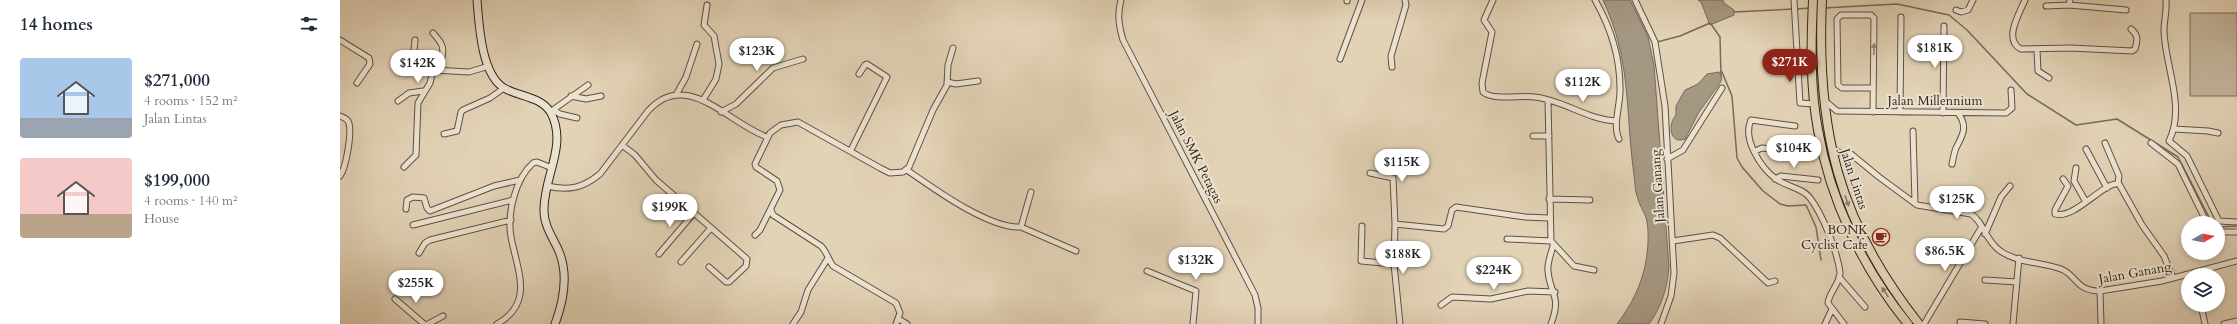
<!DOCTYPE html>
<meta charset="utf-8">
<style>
:root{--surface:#fff;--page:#f2f2f3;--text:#1f2937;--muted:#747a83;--accent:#8f2418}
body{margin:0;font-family:Cardo,serif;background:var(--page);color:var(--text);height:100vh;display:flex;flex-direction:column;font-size:15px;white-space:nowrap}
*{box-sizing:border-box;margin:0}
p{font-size:13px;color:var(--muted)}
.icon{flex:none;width:22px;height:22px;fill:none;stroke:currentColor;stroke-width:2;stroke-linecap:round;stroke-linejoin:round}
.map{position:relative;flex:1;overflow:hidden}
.panel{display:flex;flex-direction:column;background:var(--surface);width:340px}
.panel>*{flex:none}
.needle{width:26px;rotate:81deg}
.tools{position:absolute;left:1841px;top:216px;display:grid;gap:8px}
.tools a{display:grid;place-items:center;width:44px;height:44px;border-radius:50%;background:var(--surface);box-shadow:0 2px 6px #0003;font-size:20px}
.price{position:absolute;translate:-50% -34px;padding:0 9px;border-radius:14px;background:#fff;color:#222;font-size:13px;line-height:26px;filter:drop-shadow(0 1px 2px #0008)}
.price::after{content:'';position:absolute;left:50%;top:24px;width:12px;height:9px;margin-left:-6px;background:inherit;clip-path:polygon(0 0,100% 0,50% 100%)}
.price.active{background:var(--accent);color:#fff}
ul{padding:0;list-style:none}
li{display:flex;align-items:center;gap:12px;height:100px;padding:0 20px}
li span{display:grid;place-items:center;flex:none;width:112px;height:80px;border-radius:4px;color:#555}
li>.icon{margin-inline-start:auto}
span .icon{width:48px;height:48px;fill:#fffc;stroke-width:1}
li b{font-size:17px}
h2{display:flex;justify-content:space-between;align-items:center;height:48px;padding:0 20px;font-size:17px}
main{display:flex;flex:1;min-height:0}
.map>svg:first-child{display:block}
</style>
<main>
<section class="panel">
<h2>14 homes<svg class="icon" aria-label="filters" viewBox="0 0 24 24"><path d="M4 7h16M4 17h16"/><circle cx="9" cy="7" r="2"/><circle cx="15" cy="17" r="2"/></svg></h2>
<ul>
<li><span style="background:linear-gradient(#a9c7e8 75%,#9aa5b1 0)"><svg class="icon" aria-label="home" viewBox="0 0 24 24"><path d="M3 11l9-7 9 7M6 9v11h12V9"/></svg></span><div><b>$271,000</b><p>4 rooms · 152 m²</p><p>Jalan Lintas</p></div></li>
<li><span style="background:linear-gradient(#f6c9c9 70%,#b9a48a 0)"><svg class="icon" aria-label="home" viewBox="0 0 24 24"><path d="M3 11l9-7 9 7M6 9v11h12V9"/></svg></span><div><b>$199,000</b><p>4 rooms · 140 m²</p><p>House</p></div></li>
</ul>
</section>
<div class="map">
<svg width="1897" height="324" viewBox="0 0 1897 324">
<rect width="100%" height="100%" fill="#e2d2b6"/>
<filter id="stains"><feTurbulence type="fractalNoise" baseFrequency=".005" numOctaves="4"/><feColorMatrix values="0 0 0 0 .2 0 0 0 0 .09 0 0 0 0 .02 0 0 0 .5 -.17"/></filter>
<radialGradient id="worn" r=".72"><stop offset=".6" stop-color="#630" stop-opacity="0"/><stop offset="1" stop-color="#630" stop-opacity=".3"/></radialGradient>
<path fill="#c4b59c" stroke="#7a6e5d" d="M1850,13h47v83h-47z"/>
<path fill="#a59882" stroke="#766a5a" d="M1263,0h27l18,37 6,28 15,202c-2,22 -7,39 -20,57h-32c14,-18 25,-40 29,-63 2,-12 3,-27 1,-39 -1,-8 -7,-15 -9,-23 -3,-7 -3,-16 -4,-24 -9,-64 -2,-113 -31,-175z
M1358,0h25l1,3 10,7v5l-24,10 -9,-23z
M1379,72l3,6 -2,5 -21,29 -14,27c-16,6 -17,-16 -9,-24v-9l9,-16 13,-6 9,-10z"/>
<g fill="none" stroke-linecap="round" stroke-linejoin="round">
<path stroke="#766a5a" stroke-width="1.5" d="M1484,8l73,-4 52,11 18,15 60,64 49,31 41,-6 61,38 34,66
M1456,9l15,-1
M1394,12l59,-3
M1371,24l9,13 1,39
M1317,42l23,-6 30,-13
M1382,72l10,24 5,62 5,9 21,24 17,13 8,2 18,-1 10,22 5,33
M1878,227l19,-1"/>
<defs>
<path id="minor" d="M781,0c-4,15 -2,26 2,40l132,255 3,13v16
M1153,0l-9,20 8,12 -10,51 1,9c10,9 39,3 52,5 28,3 53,23 81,24
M1255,0c16,28 25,56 25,88 1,16 -8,37 -1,51
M1295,0l20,42 10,64 9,167 -3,23 -10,28
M1454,0l6,103 14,1
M1685,0c-6,14 -22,40 -4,49l50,-1 61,3 3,-2c3,-9 3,-14 -4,-20
M1826,0c1,11 -2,20 -2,31 1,36 22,75 5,110l18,15 32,65 18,1
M1007,1v-1
M1729,5l57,5
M1706,6l23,-1 1,-5
M1616,10l5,2 7,-2 5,-10
M93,33c7,8 12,13 9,24l-9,5
M0,40l29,18 1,6 -13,19
M75,40l-2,21 20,1v8
M1697,50l1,21 11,7
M1000,59l22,-59
M1052,67l-1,-11 15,-51 -1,-5
M607,82l9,2 22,-3
M336,95l10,-18 11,-33
M231,96l15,3 15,-3
M363,100l13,-21 3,-15 -5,-28 -10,-11 3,-20
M1208,100l3,141 23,25 20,4
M58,101l11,-8 14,-2
M1485,101l12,10 169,2 6,-5 -1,-18
M213,110l7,4 17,4
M210,112l38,-27
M381,112l15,-8 37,-36 30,-9
M1533,112l1,-94 -3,-3h-30l-4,4 1,66 4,3h31
M1560,112l1,-95
M1603,113l1,-87
M0,116c3,1 6,2 8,5 5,9 -2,47 -8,55
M1455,126l-44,-6c-9,19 10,48 25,59 9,7 27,9 34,19 13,17 27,53 30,74 1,10 -11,20 -12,31l16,21
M1834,129l34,2 10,2
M1573,131l2,72
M104,134l13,-3 4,-19 2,-2 27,-12 14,-10
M1193,136h16
M1765,143l14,33 -1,7
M1811,143l27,21 29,59
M282,145l13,10 21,25 91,79 -1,7 -17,16h-3l-17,-15
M1492,149l11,5h8l28,23 38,28 54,9c12,7 15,27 28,36 17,13 43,12 62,19 16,6 14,22 39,22l62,-10 75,-20
M1746,149l21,39
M511,150l36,-73 -20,-13 -2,1 -6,9
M1415,151l7,-3 46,6
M1327,159l16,-9 39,-62
M1612,164c1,-5 2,-11 4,-16 7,-13 12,-22 2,-35
M64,167l12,-12 2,-52 12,-20 3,-13 36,2 20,-6
M1736,168l-2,13 12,21
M567,170c26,18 82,59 114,57l55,24
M1030,173l23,5 2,46 -1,40 6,60
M1435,179l6,-3 37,4
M1723,179l5,7 -13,24v4c20,6 50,-34 64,-30l23,41 22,31 9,22
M207,186c22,5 36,2 53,-12l48,-63c38,-43 80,12 119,26
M1209,199l41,1
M66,209l1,-9 6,-3 11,1 3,10 3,3 64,-25 26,-6
M431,210l2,5 48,31c6,6 7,13 12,20l63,37 4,10 -4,11
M1055,224l49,5 4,-3 4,-16 4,-3 69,10 24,1
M73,225l100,-25
M1022,226l-1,35 33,3
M681,227l10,-35
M1878,232h19
M1645,234l16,-37 9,-11
M415,235l5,-5 20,-40 -3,-9 -21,-14 -1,-3 15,-31 11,-8 17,-3 82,46 10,5 13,-1 6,-5 24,-57 14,-25 1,-20 5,-17
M1167,239l44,2
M1333,241l40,-6 7,3 48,45 7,-2
M79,253l6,-10 5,-3 81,-20
M319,254l35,-41
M341,262l30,-34
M807,271l49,20 -3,33
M1499,277l26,30
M1645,280l32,2
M1760,291l1,33
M55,299l29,25
M1101,305l11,-8 39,2 37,-8 27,1
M1861,305l4,19
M559,319l8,5
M1620,322l25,2
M88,324l15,-8
M157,324c38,-21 20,-54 14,-87 -4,-23 4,-58 22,-74l4,-1 15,6
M453,324l8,-12 7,-22 20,-32
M1211,324c11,-29 -1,-29 -3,-53 -1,-8 3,-17 5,-25
M1485,324l7,-15
M1584,324l57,-96
M1673,324l6,-66
M1884,324l13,-3"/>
<path id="secondary" d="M137,0c2,24 4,74 27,88 15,9 37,8 47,25 17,33 -8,64 -7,98 0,13 7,24 13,36 12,24 7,53 -2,77"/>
<path id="trunk" d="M1473,0c-2,43 -3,87 5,130 12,70 45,139 90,194
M1482,0c-6,129 16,222 97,324"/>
</defs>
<use href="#minor" stroke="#5c5144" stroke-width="7"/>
<use href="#secondary" stroke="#30261e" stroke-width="9"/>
<use href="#trunk" stroke="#30261e" stroke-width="10"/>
<use href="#minor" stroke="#ece2d0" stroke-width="5"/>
<use href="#secondary" stroke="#ece2d0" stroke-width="7"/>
<use href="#trunk" stroke="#e2d2b6" stroke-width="8"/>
</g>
<defs><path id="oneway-solid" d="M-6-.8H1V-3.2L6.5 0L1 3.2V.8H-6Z"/></defs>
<use fill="#8e8477" href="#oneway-solid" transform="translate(1534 49) rotate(-89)"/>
<g fill="#897c6a">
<use href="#oneway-solid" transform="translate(1507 201) rotate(70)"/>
<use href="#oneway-solid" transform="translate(1545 292) rotate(-124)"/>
</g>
<defs>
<symbol id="cafe-ring" viewBox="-11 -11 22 22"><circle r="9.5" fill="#ece2d0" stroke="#8f2418" stroke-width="1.5"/><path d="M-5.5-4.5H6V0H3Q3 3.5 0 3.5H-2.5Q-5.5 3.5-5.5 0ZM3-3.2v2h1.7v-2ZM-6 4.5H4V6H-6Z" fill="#8f2418"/></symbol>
</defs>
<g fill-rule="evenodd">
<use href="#cafe-ring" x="1531" y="227" width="20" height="20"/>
</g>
<g text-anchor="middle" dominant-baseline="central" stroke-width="4" stroke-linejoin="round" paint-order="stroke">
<g font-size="13" fill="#30261e" stroke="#ece2d0">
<text x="1595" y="101">Jalan Millennium</text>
<text transform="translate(856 157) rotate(63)">Jalan SMK Petagas</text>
<text transform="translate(1514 179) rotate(72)">Jalan Lintas</text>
<text transform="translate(1318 186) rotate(-94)">Jalan Ganang</text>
<text transform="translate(1795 273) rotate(-10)">Jalan Ganang</text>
</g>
<g font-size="13" fill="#30261e" stroke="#ece2d0" text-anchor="end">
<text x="1528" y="230">BONK<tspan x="1528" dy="15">Cyclist Cafe</tspan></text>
</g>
</g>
<rect width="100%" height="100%" filter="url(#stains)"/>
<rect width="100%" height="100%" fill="url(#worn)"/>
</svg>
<div class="tools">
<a><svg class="needle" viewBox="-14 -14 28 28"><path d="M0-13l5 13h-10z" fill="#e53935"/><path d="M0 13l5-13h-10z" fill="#747a83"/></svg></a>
<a><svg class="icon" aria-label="layers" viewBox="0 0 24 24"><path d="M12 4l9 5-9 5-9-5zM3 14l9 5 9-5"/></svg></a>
</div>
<b class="price" style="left:1595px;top:69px">$181K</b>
<b class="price" style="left:417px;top:72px">$123K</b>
<b class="price active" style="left:1450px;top:83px">$271K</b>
<b class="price" style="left:78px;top:84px">$142K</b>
<b class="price" style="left:1243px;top:103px">$112K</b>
<b class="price" style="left:1454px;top:169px">$104K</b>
<b class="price" style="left:1062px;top:183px">$115K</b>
<b class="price" style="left:1617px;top:220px">$125K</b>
<b class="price" style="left:330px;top:228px">$199K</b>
<b class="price" style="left:1605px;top:272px">$86.5K</b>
<b class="price" style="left:1063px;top:275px">$188K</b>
<b class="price" style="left:856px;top:281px">$132K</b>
<b class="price" style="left:1154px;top:291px">$224K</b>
<b class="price" style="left:76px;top:304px">$255K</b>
</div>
</main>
